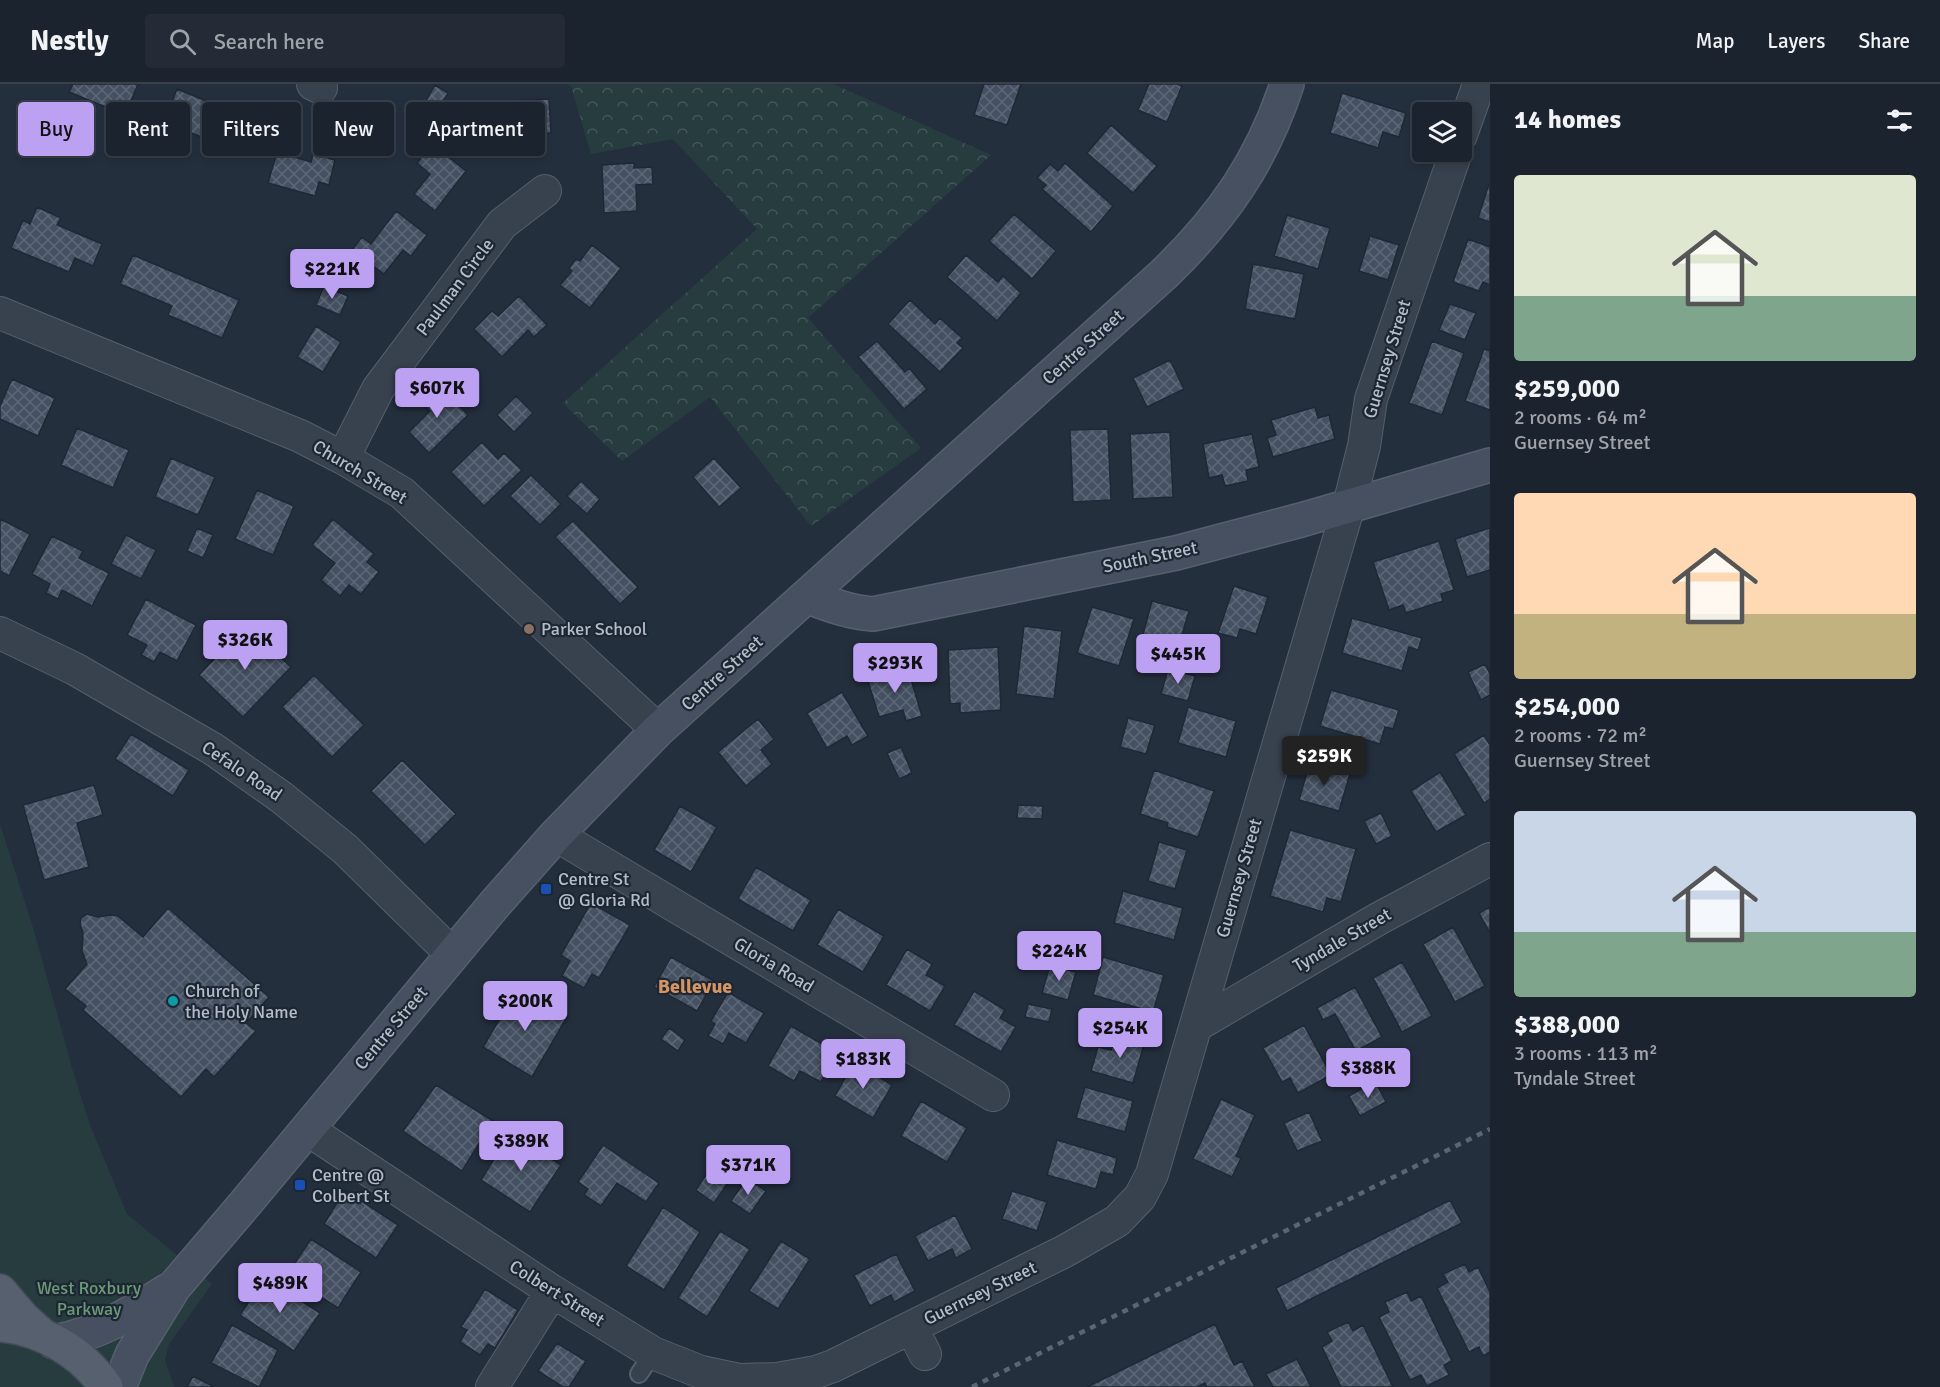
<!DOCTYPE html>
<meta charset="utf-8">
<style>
:root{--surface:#1b232e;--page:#242b36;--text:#f1f3f6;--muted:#a0a4aa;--line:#39404a;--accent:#bca0f2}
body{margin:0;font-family:Signika,sans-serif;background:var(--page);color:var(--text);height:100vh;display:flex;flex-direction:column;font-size:22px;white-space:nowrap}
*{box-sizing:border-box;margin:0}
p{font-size:20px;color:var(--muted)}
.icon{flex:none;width:33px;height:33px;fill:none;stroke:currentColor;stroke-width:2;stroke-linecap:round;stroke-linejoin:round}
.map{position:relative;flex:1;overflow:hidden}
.drawer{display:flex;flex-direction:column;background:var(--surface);width:450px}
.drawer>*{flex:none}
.guide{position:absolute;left:18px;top:18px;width:570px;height:54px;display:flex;gap:12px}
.tools{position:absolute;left:1412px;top:18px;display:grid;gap:12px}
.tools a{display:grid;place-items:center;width:60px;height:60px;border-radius:6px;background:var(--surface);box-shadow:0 3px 9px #0003,0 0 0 2px var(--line);font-size:30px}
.price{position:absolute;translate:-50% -51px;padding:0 14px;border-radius:6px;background:var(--accent);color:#111;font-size:20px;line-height:39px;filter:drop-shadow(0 2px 3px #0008)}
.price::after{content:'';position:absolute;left:50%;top:36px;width:18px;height:14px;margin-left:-9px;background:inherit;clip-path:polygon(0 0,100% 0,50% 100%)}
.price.current{background:#222;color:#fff}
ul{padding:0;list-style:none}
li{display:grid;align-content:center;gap:12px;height:318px;padding:0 24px}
li span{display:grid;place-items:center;height:186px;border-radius:6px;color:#555}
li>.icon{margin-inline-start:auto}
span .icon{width:108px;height:108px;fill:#fffc;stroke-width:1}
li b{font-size:26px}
h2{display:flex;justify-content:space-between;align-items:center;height:72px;padding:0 24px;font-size:26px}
.pill{padding:0 21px;border-radius:6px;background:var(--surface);box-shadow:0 3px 9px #0003,0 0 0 2px var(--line);font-size:21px;line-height:54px}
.pill.current{background:var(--accent);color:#111}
header{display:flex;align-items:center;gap:36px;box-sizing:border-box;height:84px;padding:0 30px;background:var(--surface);border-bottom:2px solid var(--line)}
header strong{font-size:28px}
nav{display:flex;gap:33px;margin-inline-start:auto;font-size:21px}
.search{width:420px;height:54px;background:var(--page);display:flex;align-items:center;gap:15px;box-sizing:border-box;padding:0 21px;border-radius:6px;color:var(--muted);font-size:22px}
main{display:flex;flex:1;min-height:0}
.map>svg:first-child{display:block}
</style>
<header>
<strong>Nestly</strong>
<div class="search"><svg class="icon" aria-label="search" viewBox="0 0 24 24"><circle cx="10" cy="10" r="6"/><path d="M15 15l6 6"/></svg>Search here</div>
<nav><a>Map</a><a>Layers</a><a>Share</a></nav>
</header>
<main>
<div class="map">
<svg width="1490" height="1303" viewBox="0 0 1490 1303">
<defs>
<pattern id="forest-crowns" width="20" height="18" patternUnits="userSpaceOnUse" patternTransform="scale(1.5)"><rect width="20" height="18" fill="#263c3f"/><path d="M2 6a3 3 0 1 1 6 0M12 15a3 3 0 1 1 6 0" fill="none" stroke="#435659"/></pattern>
<pattern id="building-cross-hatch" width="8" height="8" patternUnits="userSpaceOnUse" patternTransform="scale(1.5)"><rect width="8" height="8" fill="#455162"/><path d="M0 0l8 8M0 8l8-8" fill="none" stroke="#5d6877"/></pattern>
</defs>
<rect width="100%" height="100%" fill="#242f3e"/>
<path fill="url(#forest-crowns)" d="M566,0h267l158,71 -183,163 113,130 -110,78 -101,-129 -88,64 -59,-58 194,-174 -84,-90 -82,15 -20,-68z"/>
<path fill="#263c3f" d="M0,740l35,110 37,134 18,57 37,89 85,70 -43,60 -4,16 9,27h-174z"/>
<path fill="url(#building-cross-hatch)" stroke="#1f2835" stroke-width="1.5" d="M73,0h65l-13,31 -56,-23z
M984,0h37l-14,41 -33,-10z
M1149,0h28l5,2 -15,36 -29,-12z
M435,1l13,8 -9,15 -13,-7z
M177,5l56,23 -14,32 -55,-22z
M1342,9l64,20 -7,24 -16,-5 -5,16 -48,-15z
M549,15l2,34 -48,3v-15l-21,1 -1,-20z
M1111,41l46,41 -24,27 -46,-40z
M432,60l34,27 -31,40 -21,-17 16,-20 -13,-11z
M277,68l34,10 2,-8 22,6 -6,25 -10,-3 -4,14 -47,-13z
M634,79v5l18,-1 1,17 -17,1 1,26 -33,2 -2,-48z
M1065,79l48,43 -22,26 -49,-43 4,-4 -9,-7 13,-14 8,7z
M1489,100h1v38l-12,-4z
M37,123l24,11 -4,7 45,19 -9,22 -18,-8 -6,14 -58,-24 12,-28 7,4z
M396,127l31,24 -16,21 -8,-6 -19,24 -32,-24 10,-13 9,7z
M1014,130l42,37 -24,28 -43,-38z
M1287,131l43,13 -12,41 -44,-13z
M1370,152l29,9 -11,35 -29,-9z
M1468,155l22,8v38l-7,-3 -4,9 -26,-9z
M592,161l29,23 -31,40 -30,-23 12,-14 -3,-3 7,-9 4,2z
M133,171l106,45 -17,38 -54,-23 4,-9 -52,-22z
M966,171l32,27 5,-6 18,17 -24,28 -50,-44z
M1253,180l51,10 -9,45 -50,-10z
M324,202l24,10 -8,19 -24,-10z
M519,212l28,29 -13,12 -6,-7 -26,27 -28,-28 18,-18 6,5z
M910,216l25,24 5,-6 22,20 -5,5 6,5 -23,24 -52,-48z
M1450,220l26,9 -11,27 -26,-10z
M316,242l25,16 -18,30 -26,-15z
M877,257l28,31 4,-4 18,21 -23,20 -46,-52z
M1432,257l32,12 -22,62 -33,-12z
M1484,265l6,2v59l-25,-9z
M1170,276l14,29 -37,18 -14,-29z
M12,295l43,19 -17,38 -38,-17v-13z
M437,300l31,31 -39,38 -20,-21 21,-21 -10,-10z
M516,312l17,17 -19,19 -17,-17z
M1315,323l3,11 11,-3 6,24 -62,18 -6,-19 9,-3 -5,-15z
M77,344l52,22 -16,38 -52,-23z
M1108,345l3,71 -38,2 -3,-72z
M1170,348l3,65 -40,2 -3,-65z
M1252,350l7,33 -13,3 2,11 -23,5 -3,-11 -13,3 -6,-34z
M482,358l16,17 6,-6 18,17 -38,36 -33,-34z
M171,374l44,19 -17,38 -43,-18z
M714,374l27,30 -22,19 -26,-30z
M531,391l30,29 -21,21 -30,-29z
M581,397l19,18 -13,15 -20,-18z
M257,406l37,16 -21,49 -38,-16z
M0,435l30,15 -21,42 -9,-5z
M333,435l41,35 -7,8 12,10 -18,22 -12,-9 -9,11 -19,-16 14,-17 -23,-18z
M573,437l65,66 -18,17 -65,-67z
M197,444l16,7 -10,23 -16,-7z
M1490,444v42l-23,7 -12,-38z
M126,451l30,15 -15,29 -30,-15z
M52,452l31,15 -4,7 30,15 -17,33 -30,-16 -4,9 -12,-6 4,-9 -18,-10z
M1439,457l15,49 -13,4 2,7 -37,12 -3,-8 -14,5 -16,-48z
M1234,502l34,11 -12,37 -16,-5 -3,9 -19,-5z
M146,515l50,26 -19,36 -17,-9 -6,10 -13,-7 6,-10 -20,-10z
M1152,517l37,10 -12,41 -36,-10z
M1092,523l42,12 -15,47 -42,-13z
M1352,534l70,20 -4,12 -9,-3 -7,24 -60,-18z
M246,541l45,42 -48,50 -44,-42z
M1024,542l38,5 -8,68 -38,-5z
M998,563l3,63 -41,3v-10l-10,1 -2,-54z
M1485,580l5,10v21l-9,5 -13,-28z
M907,582l15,50 -16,5 -3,-11 -24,7 -12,-39z
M1168,585l27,7 -7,25 -27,-7z
M314,591l50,50 -32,32 -50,-50z
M1331,606l68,20 -6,19 -8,-2 -5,17 -60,-18z
M842,608l26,44 -16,9 -5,-9 -20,12 -20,-35z
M1188,623l48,14 -10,36 -48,-14z
M1128,634l27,7 -9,29 -26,-7z
M758,635l16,20 -13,11 11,14 -26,22 -28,-34z
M131,650l58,36 -16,26 -58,-37z
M1484,651l6,10v54l-6,4 -30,-49z
M901,663l11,26 -13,6 -12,-26z
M402,676l54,54 -31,31 -54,-54z
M1310,678l40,12 -11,37 -40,-11z
M1154,686l60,21 -16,46 -31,-10 1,-4 -28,-9z
M1440,688l26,43 -30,17 -25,-41z
M94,701l9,30 -26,8 12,44 -45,13 -21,-75z
M1018,721l25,1 -1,13 -25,-1z
M680,722l37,21 -26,45 -37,-22z
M1381,729l11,23 -16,8 -12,-23z
M1290,746l66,19 -15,53 -14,-4 -4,14 -53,-16z
M1159,758l28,8 -12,39 -27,-8z
M756,783l55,33 -18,31 -55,-32z
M1123,807l60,17 -9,32 -60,-17z
M591,819l39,22 -31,53 -7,-4 -8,14 -22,-12 8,-15 -9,-6z
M1490,823v26l-11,-20z
M168,824l101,89 -23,26 10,8 -42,46 -8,-8 -25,28 -98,-87 3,-4 -21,-17 22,-25 -5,-13 1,-18 -3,-9 1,-6 6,-4 11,3 13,-2 7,1 25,21z
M838,825l46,27 -21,36 -46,-27z
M1453,843l32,59 -30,16 -32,-58z
M907,865l25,15 -6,11 19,11 -15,25 -44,-26z
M671,873l43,24 -17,30 -43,-24z
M1103,873l61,18 -11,37 -60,-17z
M1402,878l30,54 -30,16 -29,-54z
M1050,881l26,7 -8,28 -26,-7z
M1355,903l27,50 -26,14 -21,-37 -12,6 -6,-12z
M518,904l49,29 -35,60 -49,-30z
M974,907l31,19 -5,8 16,9 -15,25 -47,-27z
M728,908l36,21 -18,30 -17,-10 -6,11 -15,-8 7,-12 -4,-3z
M1028,920l24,5 -3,13 -24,-5z
M1304,941l27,50 -33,18 -8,-15 -8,4 -19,-34z
M791,942l47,27 -17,29 -21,-11 -6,10 -26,-15z
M669,944l16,12 -7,11 -17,-12z
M1116,949l29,8 -12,42 -42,-12 7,-24 13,3z
M854,978l38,23 -19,33 -38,-22z
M1375,997l11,21 -26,14 -11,-20z
M436,1001l57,36 -31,50 -59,-40z
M1085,1003l48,14 -8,31 -49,-14z
M1221,1015l34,16 -19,41 5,2 -9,19 -39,-18z
M921,1017l46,27 -20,34 -46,-26z
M1309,1028l13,29 -25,10 -13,-28z
M511,1048l50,33 -31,47 -49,-32z
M1057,1056l60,18 -4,17 -12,-3 -5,17 -49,-14z
M603,1061l56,38 -13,19 -29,-19 -16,23 -17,-11 4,-6 -10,-7z
M711,1083l19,13 -16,23 -18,-13z
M747,1094l19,13 -16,23 -19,-13z
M345,1106l53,35 -22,33 -52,-34z
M1012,1107l35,11 -10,29 -35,-12z
M1450,1116l12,23 -175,88 -11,-23z
M663,1123l37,25 -36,58 -38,-24z
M955,1131l17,34 -16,9 -4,-9 -24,12 -13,-25z
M720,1147l30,18 -43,68 -29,-19z
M311,1155l50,33 -23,36 -51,-33z
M781,1157l29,18 -32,50 -29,-18z
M896,1170l19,37 -21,11 -3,-7 -21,11 -16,-31z
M1465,1180l4,8 9,-5 12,25v60l-7,4 -4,-9 -10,5 -32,-64 11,-6 -5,-8z
M265,1193l55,36 -26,38 -54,-36z
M485,1205l33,21 -23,38 -7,-4 -8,11 -20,-13 7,-12 -6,-3z
M1407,1208l4,9 10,-5 31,65 -8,4 5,10 -22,11 -6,-11 -11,5 -31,-63 10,-5 -4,-10z
M1348,1238l5,9 10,-6 30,62h-52l-19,-40 10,-6 -5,-9z
M1215,1240l19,41 8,-4 13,26h-48l-2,-4 -8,4h-110z
M232,1241l46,25 -19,37 -48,-24z
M557,1259l29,18 -17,26h-6l-25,-16z
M1297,1275l14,28h-38l-7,-13z
M193,1292l21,11h-27z"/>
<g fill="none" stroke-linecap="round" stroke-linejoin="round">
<defs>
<path id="lane" d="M639,1290l14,-21"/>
<path id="street" d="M313,0l8,4
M1461,51l18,-51
M0,229l300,123 43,22 59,35 256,237
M343,374l35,-69 124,-165 43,-33
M0,549l75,36 138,80 68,48 64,52 107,105
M556,751l437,260
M1197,941l181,-106 112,-60
M307,1045l245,162 101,62 48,19 38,8 38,-1 39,-7 17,-6 232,-115 52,-30 23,-24 12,-23 197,-669 15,-59 7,-47 85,-247
M920,1260l5,10
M492,1303l60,-96"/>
<path id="secondary" d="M807,512c22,9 42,16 66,18l303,-61 125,-33 189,-55
M54,1258c43,-8 77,-28 113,-51
M119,1303l13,-32 42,-68 70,-82 250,-300 62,-70 102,-105 506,-456c58,-56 98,-113 123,-190"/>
<path id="primary" d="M0,1207l23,27 18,16
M0,1241c42,4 82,27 106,62"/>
</defs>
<use href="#lane" stroke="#565f6c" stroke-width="20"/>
<use href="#street" stroke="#565f6c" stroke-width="34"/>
<use href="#secondary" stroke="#565f6c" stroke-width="36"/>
<use href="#primary" stroke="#414a57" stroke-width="36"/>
<use href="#lane" stroke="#38414e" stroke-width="16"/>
<use href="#street" stroke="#38414e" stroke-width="32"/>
<use href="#secondary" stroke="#465061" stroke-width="33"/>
<use href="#primary" stroke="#56606e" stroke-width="33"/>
<path stroke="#5a6575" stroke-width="4.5" stroke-dasharray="6 6" stroke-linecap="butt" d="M972,1303l518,-258"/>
</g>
<circle fill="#8d6e63" stroke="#1d2633" stroke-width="2" cx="529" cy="545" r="6"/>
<g fill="#1a4fb4" stroke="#1d2633" stroke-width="2">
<rect x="540" y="799" width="12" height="12" rx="3"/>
<rect x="294" y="1095" width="12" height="12" rx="3"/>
</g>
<circle fill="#0f9aa8" stroke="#1d2633" stroke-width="2" cx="173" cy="917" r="6"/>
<g text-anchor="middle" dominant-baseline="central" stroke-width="4.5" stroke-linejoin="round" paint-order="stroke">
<g font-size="18" fill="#b4bcc9" stroke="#1d2633">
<text transform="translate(455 203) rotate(-53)">Paulman Circle</text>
<text transform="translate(1083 263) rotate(-42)">Centre Street</text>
<text transform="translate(1387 275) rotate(-73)">Guernsey Street</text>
<text transform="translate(360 388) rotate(31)">Church Street</text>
<text transform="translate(1150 473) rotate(-12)">South Street</text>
<text transform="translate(722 589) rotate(-42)">Centre Street</text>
<text transform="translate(242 687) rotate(34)">Cefalo Road</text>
<text transform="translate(1239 794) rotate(-74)">Guernsey Street</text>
<text transform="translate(1342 856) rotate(-30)">Tyndale Street</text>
<text transform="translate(774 881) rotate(31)">Gloria Road</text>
<text transform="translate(391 944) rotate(-50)">Centre Street</text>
<text transform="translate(557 1209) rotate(32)">Colbert Street</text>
<text transform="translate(980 1209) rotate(-26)">Guernsey Street</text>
</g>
<g font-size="18" fill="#b4bcc9" stroke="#1d2633" text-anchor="start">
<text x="541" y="545">Parker School</text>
<text x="558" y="795">Centre St<tspan x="558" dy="21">@ Gloria Rd</tspan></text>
<text x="185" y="907">Church of<tspan x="185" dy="21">the Holy Name</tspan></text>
<text x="312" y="1091">Centre @<tspan x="312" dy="21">Colbert St</tspan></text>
</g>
<g font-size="18" fill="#6b9a76" stroke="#1d2633">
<text x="89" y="1204">West Roxbury<tspan x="89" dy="21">Parkway</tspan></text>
</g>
<g font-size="20" font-weight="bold" fill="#d59563" stroke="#1d2633">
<text x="695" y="902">Bellevue</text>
</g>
</g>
</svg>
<div class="tools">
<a><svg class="icon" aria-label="layers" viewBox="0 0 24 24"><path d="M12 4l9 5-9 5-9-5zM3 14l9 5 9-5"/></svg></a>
</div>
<b class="price" style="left:332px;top:216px">$221K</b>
<b class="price" style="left:437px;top:335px">$607K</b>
<b class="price" style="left:245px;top:587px">$326K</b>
<b class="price" style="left:1178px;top:601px">$445K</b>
<b class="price" style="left:895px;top:610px">$293K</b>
<b class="price current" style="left:1324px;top:703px">$259K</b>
<b class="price" style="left:1059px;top:898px">$224K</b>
<b class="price" style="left:525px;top:948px">$200K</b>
<b class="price" style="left:1120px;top:975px">$254K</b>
<b class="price" style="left:863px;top:1006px">$183K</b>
<b class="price" style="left:1368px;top:1015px">$388K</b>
<b class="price" style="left:521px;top:1088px">$389K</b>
<b class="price" style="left:748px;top:1112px">$371K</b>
<b class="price" style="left:280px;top:1230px">$489K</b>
<div class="guide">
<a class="pill current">Buy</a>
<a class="pill">Rent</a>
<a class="pill">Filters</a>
<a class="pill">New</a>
<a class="pill">Apartment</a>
</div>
</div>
<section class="drawer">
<h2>14 homes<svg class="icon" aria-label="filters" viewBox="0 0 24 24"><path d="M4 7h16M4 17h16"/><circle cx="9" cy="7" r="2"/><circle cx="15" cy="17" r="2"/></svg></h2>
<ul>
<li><span style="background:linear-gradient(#dfe7d0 65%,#7fa58c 0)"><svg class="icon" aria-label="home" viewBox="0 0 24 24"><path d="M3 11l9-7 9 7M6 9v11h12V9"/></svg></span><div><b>$259,000</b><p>2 rooms · 64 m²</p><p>Guernsey Street</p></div></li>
<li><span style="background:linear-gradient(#ffd9b3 65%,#c2b280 0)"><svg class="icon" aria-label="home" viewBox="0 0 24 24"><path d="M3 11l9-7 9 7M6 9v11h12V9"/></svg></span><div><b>$254,000</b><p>2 rooms · 72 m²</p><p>Guernsey Street</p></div></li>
<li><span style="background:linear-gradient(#c9d6e8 65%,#7fa58c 0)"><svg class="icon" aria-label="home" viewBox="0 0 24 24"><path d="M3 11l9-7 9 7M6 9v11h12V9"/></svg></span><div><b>$388,000</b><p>3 rooms · 113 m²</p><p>Tyndale Street</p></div></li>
</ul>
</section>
</main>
